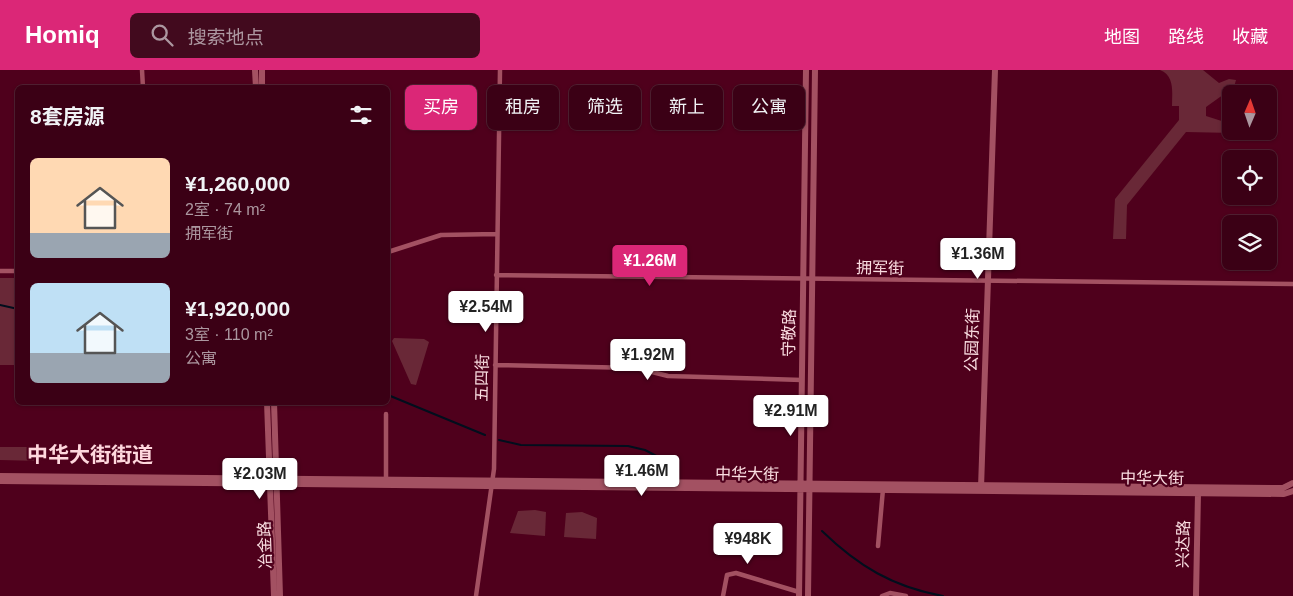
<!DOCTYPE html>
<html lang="zh">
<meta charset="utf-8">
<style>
:root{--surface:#3b0015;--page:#420a1e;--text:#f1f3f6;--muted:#ac97a0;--line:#542234;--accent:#db2777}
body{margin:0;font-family:Arial,"Noto Sans SC",sans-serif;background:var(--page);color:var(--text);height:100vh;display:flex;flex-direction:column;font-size:19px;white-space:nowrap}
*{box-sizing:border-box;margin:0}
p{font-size:16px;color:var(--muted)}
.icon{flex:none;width:28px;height:28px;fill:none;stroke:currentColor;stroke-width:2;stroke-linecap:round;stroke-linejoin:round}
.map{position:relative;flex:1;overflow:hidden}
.panel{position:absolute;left:15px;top:15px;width:375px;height:320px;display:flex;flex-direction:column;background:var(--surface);border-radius:8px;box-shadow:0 1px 4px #0004,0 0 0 1px var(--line)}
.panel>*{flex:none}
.hud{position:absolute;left:405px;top:15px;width:475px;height:45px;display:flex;gap:10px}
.needle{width:32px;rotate:2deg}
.tools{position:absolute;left:1222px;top:15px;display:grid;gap:10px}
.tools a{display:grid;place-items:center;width:55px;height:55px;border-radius:8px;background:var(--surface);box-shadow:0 1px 4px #0004,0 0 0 1px var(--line);font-size:25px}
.price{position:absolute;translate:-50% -42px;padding:0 11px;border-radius:5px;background:#fff;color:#222;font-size:16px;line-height:32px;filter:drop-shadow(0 1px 2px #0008)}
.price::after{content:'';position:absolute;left:50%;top:30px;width:15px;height:11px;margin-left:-8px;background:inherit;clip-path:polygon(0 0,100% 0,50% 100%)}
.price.active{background:var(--accent);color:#fff}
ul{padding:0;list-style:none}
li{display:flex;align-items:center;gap:15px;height:125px;padding:0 15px}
li span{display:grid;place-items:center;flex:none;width:140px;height:100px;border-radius:8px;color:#555}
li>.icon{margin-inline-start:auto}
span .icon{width:60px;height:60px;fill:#fffc;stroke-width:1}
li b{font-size:21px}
h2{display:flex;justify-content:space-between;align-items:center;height:60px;padding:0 15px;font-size:21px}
.chip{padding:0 18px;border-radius:8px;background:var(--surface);box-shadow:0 1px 4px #0004,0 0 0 1px var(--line);font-size:18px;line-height:45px}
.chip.active{background:var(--accent);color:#fff}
header{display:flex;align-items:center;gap:30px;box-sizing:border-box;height:70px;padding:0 25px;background:var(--accent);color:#fff}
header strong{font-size:24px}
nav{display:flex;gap:28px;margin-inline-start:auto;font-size:18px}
.search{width:350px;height:45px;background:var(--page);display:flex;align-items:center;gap:12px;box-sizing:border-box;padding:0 18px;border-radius:8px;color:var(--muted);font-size:19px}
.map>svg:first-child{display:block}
</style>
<header>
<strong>Homiq</strong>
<div class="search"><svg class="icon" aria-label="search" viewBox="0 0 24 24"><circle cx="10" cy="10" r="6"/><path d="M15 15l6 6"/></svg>搜索地点</div>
<nav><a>地图</a><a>路线</a><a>收藏</a></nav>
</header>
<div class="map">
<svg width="1293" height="526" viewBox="0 0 1293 526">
<rect width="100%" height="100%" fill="#4f001c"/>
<path fill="#692837" d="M1160,0h43l16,13 10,-4 7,1 -2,7 -28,20v9l25,8v7l34,1 -7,9 -24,-8 -48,-1 -59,73 -1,34h-13l2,-40 64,-79v-14h-7c0,-14 3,-30 -12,-36z
M0,208h17v87h-17z
M394,268l30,1 5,3 -13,43 -5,-1 -19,-43z
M0,377h41v14l-41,-1z
M535,440l11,2 -1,24 -35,-3 8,-22z
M582,442l15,6 -1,21 -32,-2 2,-24z"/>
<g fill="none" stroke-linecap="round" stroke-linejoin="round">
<path stroke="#010e1d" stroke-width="2" d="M0,235l18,4
M388,325l97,40
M499,370l22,5 107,1 17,4 19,10
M822,461c36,35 71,56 121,65"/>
<path stroke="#a35162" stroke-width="4.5" d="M142,0l1,18
M388,182l53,-17 56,-1
M0,201h18
M496,205l797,9
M495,295l141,3 32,8 134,4
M386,409v-65
M878,476l5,-57
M476,526l18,-127 6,-399
M723,526l4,-21 9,-2 63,19
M882,526l8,-3 16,3"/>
<path stroke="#a35162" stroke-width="6" d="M255,0l1,18
M262,0v18
M267,332l7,194
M274,332l6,194
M0,406l1283,12 10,-5
M0,411l1284,13 9,-3
M981,418l14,-418
M799,526l7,-526
M808,526l7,-526
M1196,526l2,-103"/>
</g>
<g text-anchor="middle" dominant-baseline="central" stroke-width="4.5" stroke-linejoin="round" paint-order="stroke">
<g font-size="16" fill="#fadde1" stroke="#4f001c">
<text transform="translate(880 198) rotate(1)">拥军街</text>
<text transform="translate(789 263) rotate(-89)">守敬路</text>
<text transform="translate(972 270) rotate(-88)">公园东街</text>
<text transform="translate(482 308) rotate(-89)">五四街</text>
<text transform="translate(747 404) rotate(1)">中华大街</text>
<text transform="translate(1152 408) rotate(1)">中华大街</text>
<text transform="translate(1183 474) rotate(-88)">兴达路</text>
<text transform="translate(265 475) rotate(-92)">冶金路</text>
</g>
<g font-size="21" font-weight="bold" fill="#fed7dd" stroke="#4f001c">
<text x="90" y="384">中华大街街道</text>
</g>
</g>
</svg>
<div class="tools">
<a><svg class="needle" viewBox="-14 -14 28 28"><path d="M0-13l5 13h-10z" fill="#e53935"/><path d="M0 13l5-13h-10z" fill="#ac97a0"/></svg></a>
<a><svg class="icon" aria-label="locate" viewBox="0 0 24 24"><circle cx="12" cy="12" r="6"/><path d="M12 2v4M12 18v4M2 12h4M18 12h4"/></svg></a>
<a><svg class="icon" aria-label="layers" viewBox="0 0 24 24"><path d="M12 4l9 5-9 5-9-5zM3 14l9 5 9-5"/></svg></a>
</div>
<b class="price" style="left:978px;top:210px">¥1.36M</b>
<b class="price active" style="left:650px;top:217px">¥1.26M</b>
<b class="price" style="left:486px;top:263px">¥2.54M</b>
<b class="price" style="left:648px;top:311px">¥1.92M</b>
<b class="price" style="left:791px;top:367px">¥2.91M</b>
<b class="price" style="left:642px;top:427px">¥1.46M</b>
<b class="price" style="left:260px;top:430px">¥2.03M</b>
<b class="price" style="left:748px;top:495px">¥948K</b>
<div class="hud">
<a class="chip active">买房</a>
<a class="chip">租房</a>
<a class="chip">筛选</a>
<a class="chip">新上</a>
<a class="chip">公寓</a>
</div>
<section class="panel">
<h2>8套房源<svg class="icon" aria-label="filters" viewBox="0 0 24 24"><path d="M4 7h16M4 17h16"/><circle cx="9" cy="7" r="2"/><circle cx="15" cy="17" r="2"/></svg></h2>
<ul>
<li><span style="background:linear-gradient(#ffd9b3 75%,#9aa5b1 0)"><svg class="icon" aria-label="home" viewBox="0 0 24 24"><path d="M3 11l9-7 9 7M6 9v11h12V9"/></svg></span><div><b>¥1,260,000</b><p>2室 · 74 m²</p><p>拥军街</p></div></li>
<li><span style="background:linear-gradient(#bfe0f5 70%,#9aa5b1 0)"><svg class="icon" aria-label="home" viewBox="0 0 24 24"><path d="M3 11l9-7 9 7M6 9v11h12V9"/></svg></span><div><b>¥1,920,000</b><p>3室 · 110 m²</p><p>公寓</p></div></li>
</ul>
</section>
</div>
